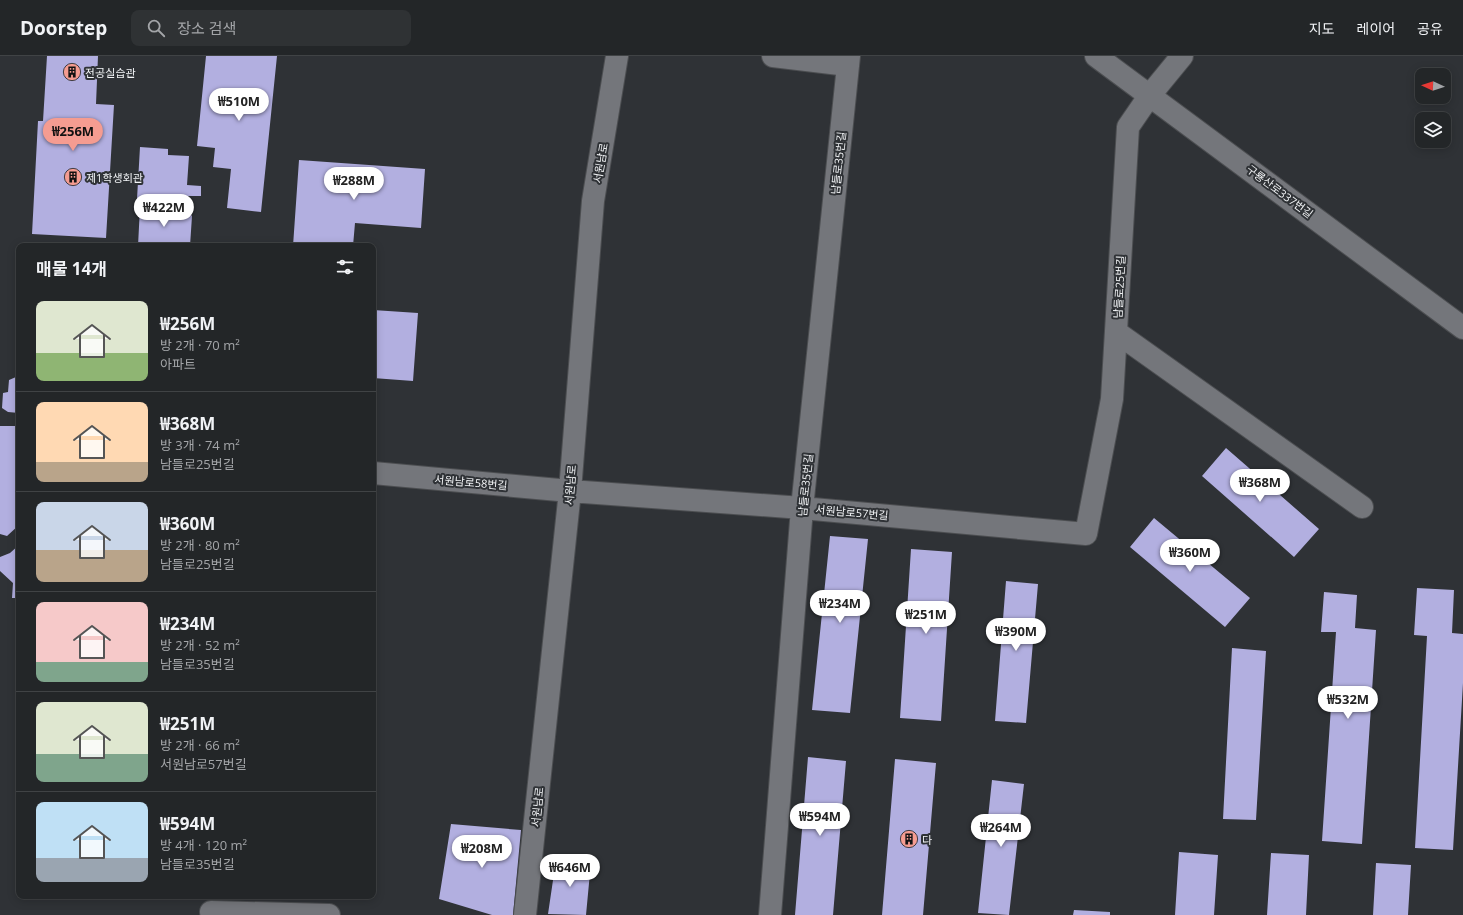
<!DOCTYPE html>
<html lang="ko">
<meta charset="utf-8">
<style>
:root{--surface:#232628;--page:#2f3234;--text:#f1f3f6;--muted:#a3a5a8;--line:#404345;--accent:#f59c91}
body{margin:0;font-family:"Open Sans","Noto Sans KR",sans-serif;background:var(--page);color:var(--text);height:100vh;display:flex;flex-direction:column;font-size:15px;white-space:nowrap}
*{box-sizing:border-box;margin:0}
p{font-size:13px;color:var(--muted)}
.icon{flex:none;width:22px;height:22px;fill:none;stroke:currentColor;stroke-width:2;stroke-linecap:round;stroke-linejoin:round}
.map{position:relative;flex:1;overflow:hidden}
.drawer{position:absolute;left:16px;top:187px;width:360px;height:656px;display:flex;flex-direction:column;background:var(--surface);border-radius:8px;box-shadow:0 2px 10px #0003,0 0 0 1px var(--line)}
.drawer>*{flex:none}
.needle{width:26px;rotate:273deg}
.buttons{position:absolute;left:1415px;top:12px;display:grid;gap:8px}
.buttons a{display:grid;place-items:center;width:36px;height:36px;border-radius:8px;background:var(--surface);box-shadow:0 2px 10px #0003,0 0 0 1px var(--line);font-size:20px}
.price{position:absolute;translate:-50% -34px;padding:0 9px;border-radius:14px;background:#fff;color:#222;font-size:13px;line-height:26px;filter:drop-shadow(0 1px 2px #0008)}
.price::after{content:'';position:absolute;left:50%;top:24px;width:12px;height:9px;margin-left:-6px;background:inherit;clip-path:polygon(0 0,100% 0,50% 100%)}
.price.current{background:var(--accent);color:#111}
ul{padding:0;list-style:none}
li{display:flex;align-items:center;gap:12px;height:100px;padding:0 20px}
li+li{border-top:1px solid var(--line)}
li span{display:grid;place-items:center;flex:none;width:112px;height:80px;border-radius:8px;color:#555}
li>.icon{margin-inline-start:auto}
span .icon{width:48px;height:48px;fill:#fffc;stroke-width:1}
li b{font-size:17px}
h2{display:flex;justify-content:space-between;align-items:center;height:48px;padding:0 20px;font-size:17px}
header{display:flex;align-items:center;gap:24px;box-sizing:border-box;height:56px;padding:0 20px;background:var(--surface);border-bottom:1px solid var(--line)}
header strong{font-size:19px}
nav{display:flex;gap:22px;margin-inline-start:auto;font-size:14px}
.search{width:280px;height:36px;background:var(--page);display:flex;align-items:center;gap:10px;box-sizing:border-box;padding:0 14px;border-radius:8px;color:var(--muted);font-size:15px}
.map>svg:first-child{display:block}
</style>
<header>
<strong>Doorstep</strong>
<div class="search"><svg class="icon" aria-label="search" viewBox="0 0 24 24"><circle cx="10" cy="10" r="6"/><path d="M15 15l6 6"/></svg>장소 검색</div>
<nav><a>지도</a><a>레이어</a><a>공유</a></nav>
</header>
<div class="map">
<svg width="1463" height="859" viewBox="0 0 1463 859">
<rect width="100%" height="100%" fill="#2f3236"/>
<path fill="#b2afe0" d="M47,0h51l-2,48 18,1 -8,133 -74,-4 6,-113h5z
M206,0h71l-16,156 -34,-4 4,-39 -18,-2 2,-19 -18,-2z
M140,91l28,2v6l21,1 -2,29 14,1v10h-13v6l-51,-3z
M299,104l126,9 -4,59 -66,-5 -2,23h-60z
M140,151l48,4 4,5 -2,30h-52z
M76,186l4,4h-48l3,-3z
M373,254l45,3 -5,68 -40,-3z
M16,321h3v36l-11,-1 -6,-4 1,-15 5,-1 1,-12z
M0,370h15l4,1v98l-12,11 -7,-2z
M1226,392l93,81 -25,28 -92,-81z
M1154,462l96,80 -25,29 -95,-80z
M830,480l38,3 -18,174 -38,-3z
M19,489v53h-7l1,-15 -13,-12v-14l10,-4z
M911,493l41,3 -11,169 -41,-3z
M1006,525l32,3 -12,139 -31,-2z
M1417,532l37,2 -2,43 11,1v49l-10,167 -38,-2 12,-212 -13,-1z
M1324,536l33,3 -2,33 21,2 -14,214 -40,-3 14,-209h-15z
M1232,592l34,3 -10,169 -33,-1z
M808,701l38,4 -13,154h-38z
M895,703l41,4 -13,152h-41z
M992,724l32,4 -15,131 -31,-2z
M451,768l70,6 -8,85h-21l-53,-16z
M1179,796l39,3 -4,60h-39z
M1271,797l38,2 -3,60h-39z
M556,804l35,2 -5,53 -38,-1z
M1376,807l35,2 -3,50h-35z
M1074,854l36,2v3h-37z"/>
<g fill="none" stroke-linecap="round" stroke-linejoin="round">
<defs>
<path id="minor" d="M773,0l75,9
M1096,0l367,272
M1116,276l246,175
M373,417l197,18 232,17 284,26 26,-135 16,-272 22,-32 32,-39
M211,856l118,3
M525,859l45,-424 23,-290 24,-145
M770,859l32,-407 47,-452"/>
</defs>
<use href="#minor" stroke="#4c4e51" stroke-width="24"/>
<use href="#minor" stroke="#74767b" stroke-width="22"/>
</g>
<defs>
<symbol id="building-disc" viewBox="-11 -11 22 22"><circle r="9.5" fill="#f59c91" stroke="#2f3236"/><path d="M-4-6H4V6H1V3H-1V6H-4ZM-2.5-4.3h1.7v1.8h-1.7ZM.8-4.3h1.7v1.8H.8ZM-2.5-1h1.7V.8h-1.7ZM.8-1h1.7V.8H.8Z" fill="#111"/></symbol>
</defs>
<g fill-rule="evenodd">
<use href="#building-disc" x="62" y="6" width="20" height="20"/>
<use href="#building-disc" x="63" y="111" width="20" height="20"/>
<use href="#building-disc" x="899" y="773" width="20" height="20"/>
</g>
<g text-anchor="middle" dominant-baseline="central" stroke-width="4" stroke-linejoin="round" paint-order="stroke">
<g font-size="11" fill="#f2f4f6" stroke="#2f3236" text-anchor="start">
<text x="85" y="16">전공실습관</text>
<text x="86" y="121">제1학생회관</text>
<text x="922" y="783">다</text>
</g>
<g font-size="11" fill="#f2f4f6" stroke="#2f3236">
<text transform="translate(600 107) rotate(-80)">서원남로</text>
<text transform="translate(838 107) rotate(-84)">남들로35번길</text>
<text transform="translate(1280 135) rotate(37)">구룡산로337번길</text>
<text transform="translate(1119 231) rotate(-87)">남들로25번길</text>
<text transform="translate(471 426) rotate(5)">서원남로58번길</text>
<text transform="translate(570 429) rotate(-85)">서원남로</text>
<text transform="translate(805 429) rotate(-84)">남들로35번길</text>
<text transform="translate(852 456) rotate(5)">서원남로57번길</text>
<text transform="translate(537 751) rotate(-84)">서원남로</text>
</g>
</g>
</svg>
<div class="buttons">
<a><svg class="needle" viewBox="-14 -14 28 28"><path d="M0-13l5 13h-10z" fill="#e53935"/><path d="M0 13l5-13h-10z" fill="#a3a5a8"/></svg></a>
<a><svg class="icon" aria-label="layers" viewBox="0 0 24 24"><path d="M12 4l9 5-9 5-9-5zM3 14l9 5 9-5"/></svg></a>
</div>
<b class="price" style="left:239px;top:66px">₩510M</b>
<b class="price current" style="left:73px;top:96px">₩256M</b>
<b class="price" style="left:354px;top:145px">₩288M</b>
<b class="price" style="left:164px;top:172px">₩422M</b>
<b class="price" style="left:1260px;top:447px">₩368M</b>
<b class="price" style="left:1190px;top:517px">₩360M</b>
<b class="price" style="left:840px;top:568px">₩234M</b>
<b class="price" style="left:926px;top:579px">₩251M</b>
<b class="price" style="left:1016px;top:596px">₩390M</b>
<b class="price" style="left:1348px;top:664px">₩532M</b>
<b class="price" style="left:820px;top:781px">₩594M</b>
<b class="price" style="left:1001px;top:792px">₩264M</b>
<b class="price" style="left:482px;top:813px">₩208M</b>
<b class="price" style="left:570px;top:832px">₩646M</b>
<section class="drawer">
<h2>매물 14개<svg class="icon" aria-label="filters" viewBox="0 0 24 24"><path d="M4 7h16M4 17h16"/><circle cx="9" cy="7" r="2"/><circle cx="15" cy="17" r="2"/></svg></h2>
<ul>
<li><span style="background:linear-gradient(#dfe7d0 65%,#8fb573 0)"><svg class="icon" aria-label="home" viewBox="0 0 24 24"><path d="M3 11l9-7 9 7M6 9v11h12V9"/></svg></span><div><b>₩256M</b><p>방 2개 · 70 m²</p><p>아파트</p></div></li>
<li><span style="background:linear-gradient(#ffd9b3 75%,#b9a48a 0)"><svg class="icon" aria-label="home" viewBox="0 0 24 24"><path d="M3 11l9-7 9 7M6 9v11h12V9"/></svg></span><div><b>₩368M</b><p>방 3개 · 74 m²</p><p>남들로25번길</p></div></li>
<li><span style="background:linear-gradient(#c9d6e8 60%,#b9a48a 0)"><svg class="icon" aria-label="home" viewBox="0 0 24 24"><path d="M3 11l9-7 9 7M6 9v11h12V9"/></svg></span><div><b>₩360M</b><p>방 2개 · 80 m²</p><p>남들로25번길</p></div></li>
<li><span style="background:linear-gradient(#f6c9c9 75%,#7fa58c 0)"><svg class="icon" aria-label="home" viewBox="0 0 24 24"><path d="M3 11l9-7 9 7M6 9v11h12V9"/></svg></span><div><b>₩234M</b><p>방 2개 · 52 m²</p><p>남들로35번길</p></div></li>
<li><span style="background:linear-gradient(#dfe7d0 65%,#7fa58c 0)"><svg class="icon" aria-label="home" viewBox="0 0 24 24"><path d="M3 11l9-7 9 7M6 9v11h12V9"/></svg></span><div><b>₩251M</b><p>방 2개 · 66 m²</p><p>서원남로57번길</p></div></li>
<li><span style="background:linear-gradient(#bfe0f5 70%,#9aa5b1 0)"><svg class="icon" aria-label="home" viewBox="0 0 24 24"><path d="M3 11l9-7 9 7M6 9v11h12V9"/></svg></span><div><b>₩594M</b><p>방 4개 · 120 m²</p><p>남들로35번길</p></div></li>
</ul>
</section>
</div>
